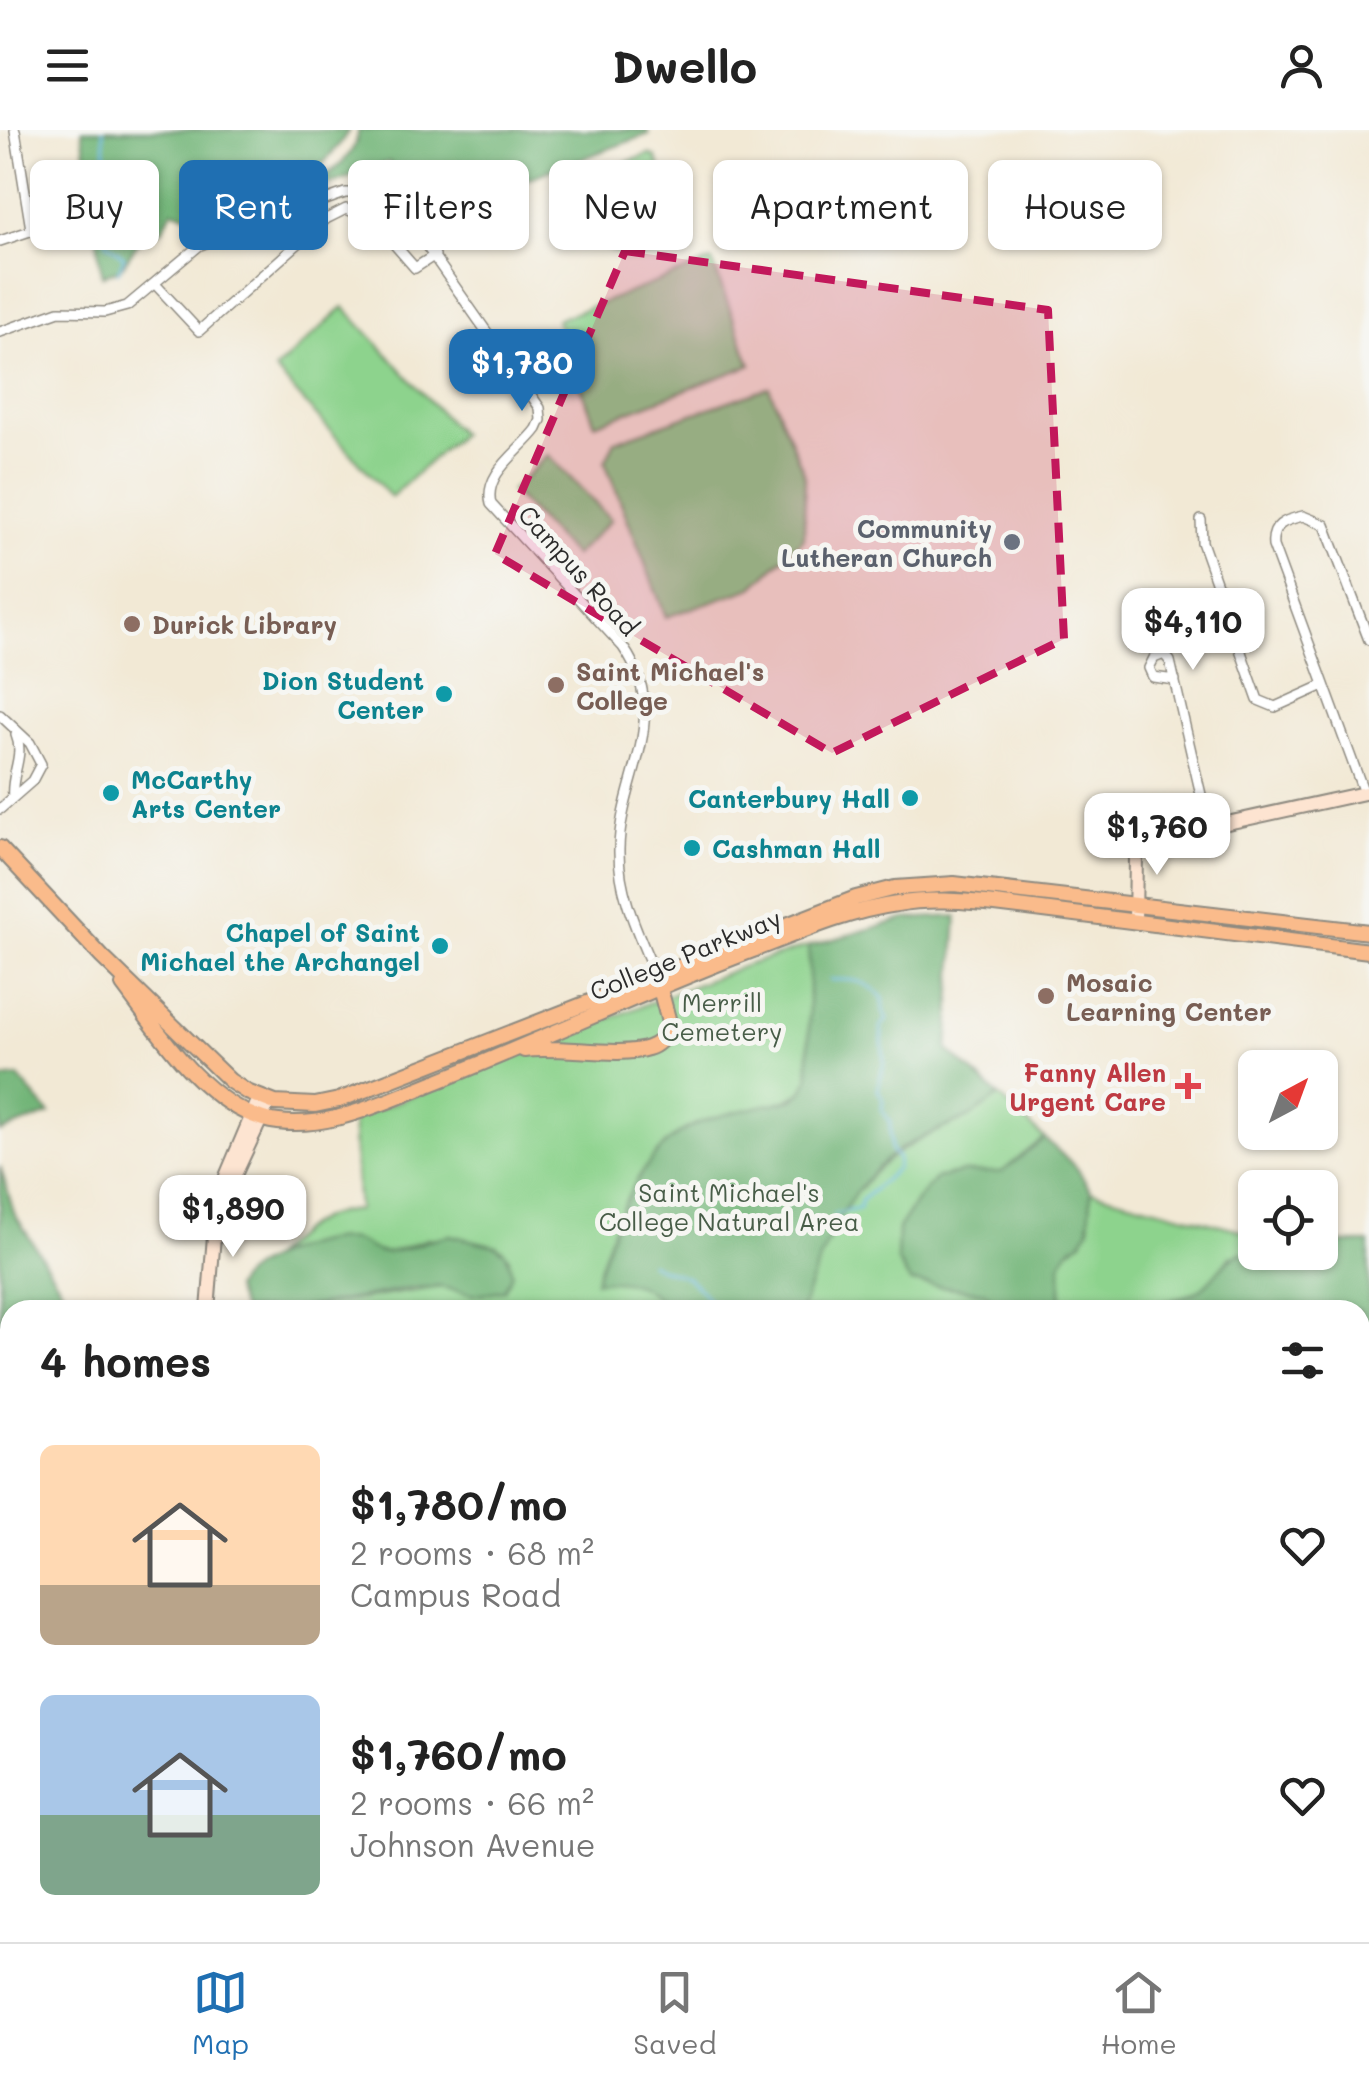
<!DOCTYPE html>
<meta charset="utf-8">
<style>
:root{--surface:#fff;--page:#f2f2f2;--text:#222;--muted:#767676;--line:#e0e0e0;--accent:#1f6fb2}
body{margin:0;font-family:Mali,sans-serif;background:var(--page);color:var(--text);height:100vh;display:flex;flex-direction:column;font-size:38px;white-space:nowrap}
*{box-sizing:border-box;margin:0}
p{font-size:32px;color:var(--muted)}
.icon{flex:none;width:55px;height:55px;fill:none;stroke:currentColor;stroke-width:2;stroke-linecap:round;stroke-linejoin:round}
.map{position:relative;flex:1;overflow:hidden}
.panel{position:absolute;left:0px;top:1170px;width:1370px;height:642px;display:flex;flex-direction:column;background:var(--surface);border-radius:30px 30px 0 0;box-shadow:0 2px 8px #0004}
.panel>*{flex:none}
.top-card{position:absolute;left:30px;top:30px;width:1310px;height:90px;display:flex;gap:20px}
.needle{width:65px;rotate:41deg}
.tools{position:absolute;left:1238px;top:920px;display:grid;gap:20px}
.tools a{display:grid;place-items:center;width:100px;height:100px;border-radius:15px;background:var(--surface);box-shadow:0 2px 8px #0004;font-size:50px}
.price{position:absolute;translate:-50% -85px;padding:0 22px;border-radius:20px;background:#fff;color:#222;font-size:32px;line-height:65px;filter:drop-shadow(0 2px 5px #0008)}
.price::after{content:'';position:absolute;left:50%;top:60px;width:30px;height:22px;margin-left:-15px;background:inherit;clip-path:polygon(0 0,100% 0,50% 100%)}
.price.on{background:var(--accent);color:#fff}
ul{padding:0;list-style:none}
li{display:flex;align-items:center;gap:30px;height:250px;padding:0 40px}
li span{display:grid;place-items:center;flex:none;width:280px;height:200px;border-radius:15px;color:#555}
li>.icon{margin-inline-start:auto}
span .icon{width:120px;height:120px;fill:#fffc;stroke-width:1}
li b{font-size:42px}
h2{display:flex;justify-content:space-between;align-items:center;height:120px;padding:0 40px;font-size:42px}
.chip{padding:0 35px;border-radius:15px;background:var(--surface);box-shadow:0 2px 8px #0004;font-size:35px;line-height:90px}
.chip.on{background:var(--accent);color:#fff}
header{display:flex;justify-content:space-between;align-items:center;height:130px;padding:0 40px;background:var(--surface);font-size:45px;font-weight:800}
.tab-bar{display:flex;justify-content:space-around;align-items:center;height:140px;border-top:2px solid var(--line);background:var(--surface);font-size:28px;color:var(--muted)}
.tab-bar a{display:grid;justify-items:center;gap:5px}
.tab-bar .on{color:var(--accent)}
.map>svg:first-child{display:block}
</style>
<header><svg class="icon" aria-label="menu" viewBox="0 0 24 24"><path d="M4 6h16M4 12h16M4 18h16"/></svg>Dwello<svg class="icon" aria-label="person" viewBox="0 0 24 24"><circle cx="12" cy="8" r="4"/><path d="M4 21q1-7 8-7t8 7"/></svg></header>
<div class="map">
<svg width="1369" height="1812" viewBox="0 0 1369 1812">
<rect width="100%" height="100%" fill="#f6f6f2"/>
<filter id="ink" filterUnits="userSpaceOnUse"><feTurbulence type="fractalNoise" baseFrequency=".01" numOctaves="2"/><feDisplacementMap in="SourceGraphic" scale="20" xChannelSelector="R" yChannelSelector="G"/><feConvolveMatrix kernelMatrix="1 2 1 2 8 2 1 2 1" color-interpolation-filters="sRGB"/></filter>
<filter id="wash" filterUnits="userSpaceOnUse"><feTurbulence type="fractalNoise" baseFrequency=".0048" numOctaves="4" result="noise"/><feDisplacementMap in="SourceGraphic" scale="40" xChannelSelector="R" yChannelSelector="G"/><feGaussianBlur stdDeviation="2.25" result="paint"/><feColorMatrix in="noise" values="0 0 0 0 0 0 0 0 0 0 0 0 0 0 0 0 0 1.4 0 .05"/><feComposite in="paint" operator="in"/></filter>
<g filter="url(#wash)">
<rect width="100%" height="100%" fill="#f2e9d5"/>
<path fill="#8dd38d" stroke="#5c7f5c" stroke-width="2.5" d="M649,24l7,3 36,93c-45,12 -86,12 -116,-28 -8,-11 -17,-21 -21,-34z
M712,131l39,104 -156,59 -39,-104z
M344,177l116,127 -69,63 -116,-127z
M769,257l36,89 -1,62 -51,49 -87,30 -61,-155 10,-21z
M548,325l63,65 -37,36 -63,-65z
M809,816v133l-6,12 -17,9 74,89c34,-48 93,-60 139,-93l45,42 -42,35 -39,-1 -22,114 43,6 17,18h-711l151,-23 69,-28 -8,-10 -72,-11 -42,15 -13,-1 -18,-10 -26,-1 -51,12 -12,7c33,-28 45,-47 90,-50l-6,-91 392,-153z
M1091,1061l164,43v18l14,1 -39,3c-9,12 -20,28 -33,36 -29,18 -102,18 -136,18v-47l7,-13 14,-9 7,-13z
M1369,1224v588h-905l-5,-9 901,-1v-577z
M41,1802l197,1 -22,9h-178z"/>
<path fill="#72b578" stroke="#4e7052" stroke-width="2.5" d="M82,0h267c-13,22 -29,36 -47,55 21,-1 58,-32 56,-55h289l2,4 -220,81 -40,-53 -92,35c-25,-67 -67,3 -102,21l-23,-8 -10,20 -22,10 -20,29 -18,7z
M957,786l-9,134 51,46c-11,8 -21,17 -32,22 -23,11 -50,19 -71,34 -51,37 -75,101 -95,158h-132c-24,-28 -39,-30 -74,-29 18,-55 42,-129 99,-156 25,-12 71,-19 99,-26l10,-8 6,-13v-132l96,-27z
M18,947l32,37 -50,18v-53z
M1044,1008l33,30 14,23 -2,37 -7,13 -14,9 -7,13v47h-60l-17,-18 -74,-10 -13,-22 1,-31 19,-29 19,-22 27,-6h39z
M0,1036l14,47 61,97h-65v73l-10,4z
M450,1105l46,11 10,7 6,20 -8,17 -31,5 -32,-8 -26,1 -125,22h-48l-8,-21c10,-28 91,-55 119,-49 14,3 21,15 37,12 20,-3 39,-14 60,-17z
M1320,1113h49v166l-9,-5v-94h-244c25,-6 54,-6 78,-17 19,-9 27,-33 47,-40l79,-1z"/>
<path fill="#68b9e3" stroke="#4a7287" stroke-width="2.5" d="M311,1803h148l5,9h-141z"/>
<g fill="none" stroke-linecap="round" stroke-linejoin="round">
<path stroke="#68b9e3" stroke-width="2.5" d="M103,0l5,50 -4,7 2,10 8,5 10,-2 5,4 -2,20 -16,4 -5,14 18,15 -6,15
M830,850c24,-1 37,0 53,18v13l4,9 -6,6 3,36 -6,28 5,9 -1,11 8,12 1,29 7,7 -1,10 -36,33 -2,8 -26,5
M650,1133c13,9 26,8 39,16 3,2 26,27 29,31
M1360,1197l9,-2
M645,1802l4,5
M560,1812l14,-10"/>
</g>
</g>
<g filter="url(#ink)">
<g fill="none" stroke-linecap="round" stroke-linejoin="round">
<defs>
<path id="street" d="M15,0l16,99
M0,111l72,-24
M156,155l43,46 127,-112 20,-10 27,11 42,48 20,-13
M0,202l59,-21 46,1 22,-6 73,-61 145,-52h29l26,15 140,200 1,12 -4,9c-17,23 -54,44 -46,75l132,143c50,72 -3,129 -4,202 -1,45 20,86 37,127
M1201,390l1,22 56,158 17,7 49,-22
M1175,550l-22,-3 -4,-9 5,-10 10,-4 6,7 38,164
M0,585l30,28 11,21 -9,17 -32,28
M1364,663l-91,-247c-2,-21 11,-26 30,-30l22,9 44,115
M13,667c-3,-22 12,-41 3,-62"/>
<path id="secondary" d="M1135,792l1,-66 2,-11 7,-4 224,-49
M226,1064l43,-92
M208,1180l6,-74 12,-60 33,-78
M0,1543l10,-15"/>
<path id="primary" d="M0,718l102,109 128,124 17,11 28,11 40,2 24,-5 517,-202 39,-10 59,-4 415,48
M123,855c37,49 79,116 140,134 58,16 123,-18 175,-38 106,-42 209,-91 315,-131 47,-18 94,-39 144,-46 33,-6 65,-3 98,0l374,47
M524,920c35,-5 96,8 124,-2 11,-3 17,-11 22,-22l-12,-45"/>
</defs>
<use href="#street" stroke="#8e8a80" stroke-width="12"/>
<use href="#secondary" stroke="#8e8a80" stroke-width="16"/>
<use href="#primary" stroke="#8e8a80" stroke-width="18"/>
<use href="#street" stroke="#fff" stroke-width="9"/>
<use href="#secondary" stroke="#fde4d1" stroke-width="12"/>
<use href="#primary" stroke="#fabb8b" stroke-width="14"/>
<defs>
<path id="rail" d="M1360,1207l9,-1
M0,1386l10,1"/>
</defs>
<use href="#rail" stroke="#2b2b2b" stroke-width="6"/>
<use href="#rail" stroke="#f6f6f2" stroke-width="2.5" stroke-dasharray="8" stroke-linecap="butt"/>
</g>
</g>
<path fill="#c2185b" fill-opacity="0.2" stroke="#c2185b" stroke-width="8" stroke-dasharray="20 12" stroke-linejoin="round" d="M625,121l423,59 16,329 -232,114 -337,-199z"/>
<circle fill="#6b7280" stroke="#f6f6f2" stroke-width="4" cx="1012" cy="412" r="10"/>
<g fill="#8d6e63" stroke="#f6f6f2" stroke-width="4">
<circle cx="132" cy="494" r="10"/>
<circle cx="556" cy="555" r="10"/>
<circle cx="1046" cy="866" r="10"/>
</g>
<g fill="#0f9aa8" stroke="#f6f6f2" stroke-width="4">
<circle cx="444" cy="564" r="10"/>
<circle cx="111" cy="663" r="10"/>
<circle cx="910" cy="668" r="10"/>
<circle cx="692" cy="718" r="10"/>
<circle cx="440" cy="816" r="10"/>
</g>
<path fill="#e0444e" stroke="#f6f6f2" stroke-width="4" d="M1183 941h10v10h10v10h-10v10h-10v-10h-10v-10h10z"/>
<g text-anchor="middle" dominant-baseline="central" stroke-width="10" stroke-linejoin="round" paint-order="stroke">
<g font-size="25" font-weight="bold" fill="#5b616d" stroke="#f6f6f2" text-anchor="end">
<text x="992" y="398">Community<tspan x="992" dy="29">Lutheran Church</tspan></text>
</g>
<g font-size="25" fill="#2b2b2b" stroke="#f6f6f2">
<text transform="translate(579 440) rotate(48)">Campus Road</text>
<text transform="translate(685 824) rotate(-22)">College Parkway</text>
</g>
<g font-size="25" font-weight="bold" fill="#785e54" stroke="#f6f6f2" text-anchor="start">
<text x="152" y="494">Durick Library</text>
<text x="576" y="541">Saint Michael's<tspan x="576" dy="29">College</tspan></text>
<text x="1066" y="852">Mosaic<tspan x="1066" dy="29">Learning Center</tspan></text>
</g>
<g font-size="25" font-weight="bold" fill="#0d838f" stroke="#f6f6f2" text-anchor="end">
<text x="424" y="550">Dion Student<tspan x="424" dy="29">Center</tspan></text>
<text x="131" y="649" text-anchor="start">McCarthy<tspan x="131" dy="29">Arts Center</tspan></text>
<text x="890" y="668">Canterbury Hall</text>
<text x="712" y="718" text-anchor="start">Cashman Hall</text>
<text x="420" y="802">Chapel of Saint<tspan x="420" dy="29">Michael the Archangel</tspan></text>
</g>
<g font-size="25" fill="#485d48" stroke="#f6f6f2">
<text x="722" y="872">Merrill<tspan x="722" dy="29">Cemetery</tspan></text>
<text x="729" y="1062">Saint Michael's<tspan x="729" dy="29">College Natural Area</tspan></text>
</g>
<g font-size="25" font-weight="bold" fill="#be3a42" stroke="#f6f6f2" text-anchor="end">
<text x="1166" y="942">Fanny Allen<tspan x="1166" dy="29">Urgent Care</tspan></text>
</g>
</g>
</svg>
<div class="tools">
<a><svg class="needle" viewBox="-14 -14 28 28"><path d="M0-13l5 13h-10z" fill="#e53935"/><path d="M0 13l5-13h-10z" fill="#767676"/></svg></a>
<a><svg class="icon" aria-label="locate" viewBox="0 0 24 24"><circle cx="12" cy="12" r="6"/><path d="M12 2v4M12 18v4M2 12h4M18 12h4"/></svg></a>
</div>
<b class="price on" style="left:522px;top:284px">$1,780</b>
<b class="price" style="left:1193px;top:543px">$4,110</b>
<b class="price" style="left:1157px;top:748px">$1,760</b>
<b class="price" style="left:233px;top:1130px">$1,890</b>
<div class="top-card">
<a class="chip">Buy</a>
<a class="chip on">Rent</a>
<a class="chip">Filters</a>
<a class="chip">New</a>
<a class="chip">Apartment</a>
<a class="chip">House</a>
</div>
<section class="panel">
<h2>4 homes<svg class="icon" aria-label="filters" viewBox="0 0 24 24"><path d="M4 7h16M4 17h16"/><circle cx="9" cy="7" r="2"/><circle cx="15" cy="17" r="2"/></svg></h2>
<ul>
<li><span style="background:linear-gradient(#ffd9b3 70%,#b9a48a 0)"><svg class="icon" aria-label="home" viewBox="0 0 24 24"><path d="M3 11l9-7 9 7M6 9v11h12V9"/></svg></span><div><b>$1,780/mo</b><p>2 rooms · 68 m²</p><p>Campus Road</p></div><svg class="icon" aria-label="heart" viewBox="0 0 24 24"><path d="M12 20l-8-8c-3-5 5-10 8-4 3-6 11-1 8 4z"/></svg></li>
<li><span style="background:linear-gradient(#a9c7e8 60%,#7fa58c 0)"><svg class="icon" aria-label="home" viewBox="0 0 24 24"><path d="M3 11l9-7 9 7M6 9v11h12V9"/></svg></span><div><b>$1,760/mo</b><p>2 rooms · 66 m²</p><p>Johnson Avenue</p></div><svg class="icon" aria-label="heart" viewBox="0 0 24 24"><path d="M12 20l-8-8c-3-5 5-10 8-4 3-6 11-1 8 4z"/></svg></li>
</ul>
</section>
</div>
<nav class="tab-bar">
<a class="on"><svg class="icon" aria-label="map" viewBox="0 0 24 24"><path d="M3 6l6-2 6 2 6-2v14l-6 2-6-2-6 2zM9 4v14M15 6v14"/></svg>Map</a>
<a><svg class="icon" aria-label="saved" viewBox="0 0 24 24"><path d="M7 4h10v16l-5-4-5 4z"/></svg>Saved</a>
<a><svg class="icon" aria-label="home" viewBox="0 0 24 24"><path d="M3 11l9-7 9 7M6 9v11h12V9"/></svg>Home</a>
</nav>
